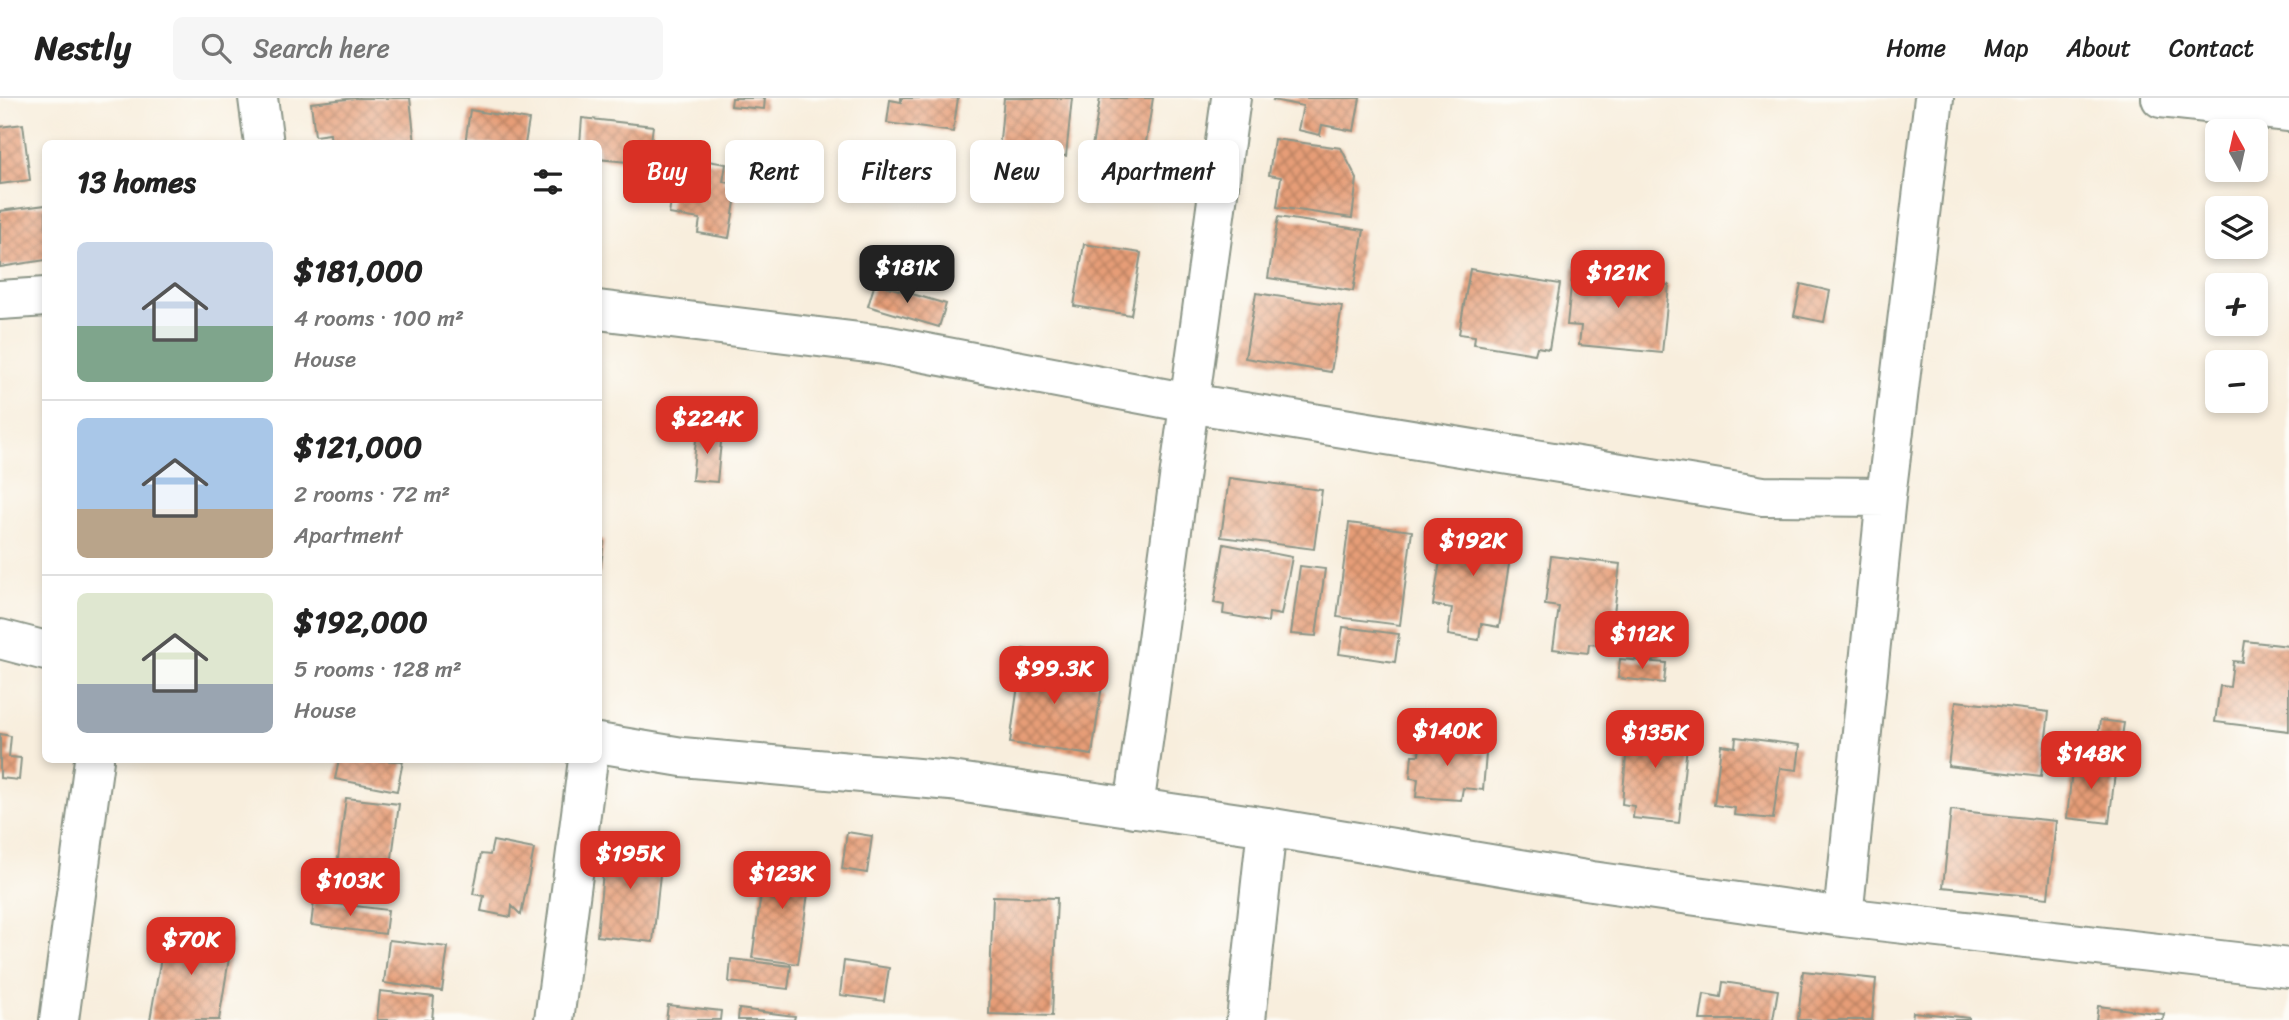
<!DOCTYPE html>
<meta charset="utf-8">
<style>
:root{--surface:#fff;--page:#f6f6f6;--text:#222;--muted:#767676;--line:#e0e0e0;--accent:#d93025}
body{margin:0;font-family:Sriracha,sans-serif;background:var(--page);color:var(--text);height:100vh;display:flex;flex-direction:column;font-size:26px;white-space:nowrap}
*{box-sizing:border-box;margin:0}
p{font-size:23px;color:var(--muted)}
.icon{flex:none;width:38px;height:38px;fill:none;stroke:currentColor;stroke-width:2;stroke-linecap:round;stroke-linejoin:round}
.map{position:relative;flex:1;overflow:hidden}
.panel{position:absolute;left:42px;top:42px;width:560px;height:623px;display:flex;flex-direction:column;background:var(--surface);border-radius:10px;box-shadow:0 4px 10px #0003}
.panel>*{flex:none}
.banner{position:absolute;left:623px;top:42px;width:665px;height:63px;display:flex;gap:14px}
.needle{width:46px;rotate:352deg}
.tools{position:absolute;left:2205px;top:21px;display:grid;gap:14px}
.tools a{display:grid;place-items:center;width:63px;height:63px;border-radius:10px;background:var(--surface);box-shadow:0 4px 10px #0003;font-size:35px}
.price{position:absolute;translate:-50% -60px;padding:0 16px;border-radius:14px;background:var(--accent);color:#fff;font-size:23px;line-height:46px;filter:drop-shadow(0 2px 4px #0008)}
.price::after{content:'';position:absolute;left:50%;top:42px;width:21px;height:16px;margin-left:-10px;background:inherit;clip-path:polygon(0 0,100% 0,50% 100%)}
.price.active{background:#222;color:#fff}
ul{padding:0;list-style:none}
li{display:flex;align-items:center;gap:21px;height:175px;padding:0 35px}
li+li{border-top:2px solid var(--line)}
li span{display:grid;place-items:center;flex:none;width:196px;height:140px;border-radius:10px;color:#555}
li>.icon{margin-inline-start:auto}
span .icon{width:84px;height:84px;fill:#fffc;stroke-width:1}
li b{font-size:30px}
h2{display:flex;justify-content:space-between;align-items:center;height:84px;padding:0 35px;font-size:30px}
.chip{padding:0 24px;border-radius:10px;background:var(--surface);box-shadow:0 4px 10px #0003;font-size:24px;line-height:63px}
.chip.active{background:var(--accent);color:#fff}
header{display:flex;align-items:center;gap:42px;box-sizing:border-box;height:98px;padding:0 35px;background:var(--surface);border-bottom:2px solid var(--line)}
header strong{font-size:33px}
nav{display:flex;gap:38px;margin-inline-start:auto;font-size:24px}
.search{width:490px;height:63px;background:var(--page);display:flex;align-items:center;gap:18px;box-sizing:border-box;padding:0 24px;border-radius:10px;color:var(--muted);font-size:26px}
.map>svg:first-child{display:block}
</style>
<header>
<strong>Nestly</strong>
<div class="search"><svg class="icon" aria-label="search" viewBox="0 0 24 24"><circle cx="10" cy="10" r="6"/><path d="M15 15l6 6"/></svg>Search here</div>
<nav><a>Home</a><a>Map</a><a>About</a><a>Contact</a></nav>
</header>
<div class="map">
<svg width="2289" height="922" viewBox="0 0 2289 922">
<defs>
<pattern id="building-cross-hatch" width="8" height="8" patternUnits="userSpaceOnUse" patternTransform="scale(1.75)"><rect width="8" height="8" fill="#e69d77"/><path d="M0 0l8 8M0 8l8-8" fill="none" stroke="#ba8162"/></pattern>
</defs>
<rect width="100%" height="100%" fill="#fdfcf7"/>
<filter id="ink" filterUnits="userSpaceOnUse"><feTurbulence type="fractalNoise" baseFrequency=".0143" numOctaves="2"/><feDisplacementMap in="SourceGraphic" scale="14" xChannelSelector="R" yChannelSelector="G"/><feConvolveMatrix kernelMatrix="1 2 1 2 8 2 1 2 1" color-interpolation-filters="sRGB"/></filter>
<filter id="wash" filterUnits="userSpaceOnUse"><feTurbulence type="fractalNoise" baseFrequency=".00686" numOctaves="4" result="noise"/><feDisplacementMap in="SourceGraphic" scale="28" xChannelSelector="R" yChannelSelector="G"/><feGaussianBlur stdDeviation="1.57" result="paint"/><feColorMatrix in="noise" values="0 0 0 0 0 0 0 0 0 0 0 0 0 0 0 0 0 1.4 0 .05"/><feComposite in="paint" operator="in"/></filter>
<g filter="url(#wash)">
<rect width="100%" height="100%" fill="#f8eedd"/>
<g id="blocks">
<path fill="url(#building-cross-hatch)" d="M356,0h54l5,46h-84l-1,-10 -15,2 -4,-33z
M732,0h33l-1,11 -33,-3z
M901,0h57l-5,34 -66,-9 3,-23 11,2z
M1004,0h68l-6,58 -67,-6z
M1100,0h53l-10,63 -52,-8z
M1274,0h86l-6,33 -32,-6 -2,10 -22,-5 5,-24 -30,-6z
M470,12l59,10 -4,24h-60z
M582,20l71,8 -5,38 -50,-5v-15h-18z
M23,26l7,56 -30,4v-57z
M1274,41l67,9 16,31 -5,39 -75,-11 4,-30 -12,-2z
M678,58l48,8 -3,18 15,2 -9,54 -31,-5 2,-14 -31,-5z
M46,107v55l-46,7v-56z
M1278,119l86,13 -11,61 -85,-13z
M1084,146l57,9 -10,62 -57,-9z
M1573,169l68,6v10l28,2 -7,68 -83,-8 2,-19 -14,-1z
M1470,171l90,15 -11,65 -12,-2 -2,7 -61,-10 1,-8 -16,-2z
M875,185l71,21 -7,23 -71,-21z
M1801,186l29,7 -6,31 -30,-6z
M1256,195l86,13 -11,66 -86,-14z
M697,332l25,2 -5,50 -25,-2z
M1229,380l93,12 -8,59 -93,-12z
M1349,425l63,8 -12,94 -63,-8z
M1446,425l68,10 -15,94 -18,-3 -2,16 -31,-5 4,-27 -19,-3z
M598,441l6,1 -4,33h-2z
M1224,446l68,13 -11,58 -12,-2 -1,9 -45,-8 1,-9 -10,-2z
M1551,458l69,8 -10,82 -21,-2 -1,9 -35,-4 6,-42 -14,-2z
M1300,468l25,3 -9,67 -25,-2z
M1343,529l56,7 -4,28 -56,-8z
M1618,530l45,3 -2,26 -46,-4z
M2245,543l44,5v85l-74,-9 5,-36 10,1 3,-26 9,1z
M1023,551l50,8 -4,23 33,5 -10,70 -82,-12z
M1620,561l46,4 -2,20 -46,-5z
M1956,603l93,11 -8,65 -93,-11z
M2100,622l24,3 -4,27 -23,-2z
M1629,623l60,5 -10,97 -46,-5 1,-12 -12,-2z
M0,636l11,2 -2,21 12,1 -2,22 -19,-2z
M1421,637l56,6 -1,12 10,1 -3,36 -20,-2 -2,12 -45,-3 2,-18 -8,-1 2,-23h7z
M1736,639l64,8 -3,25 -17,-2 -7,51 -39,-4 1,-7 -21,-3 7,-60 14,2z
M339,662l64,1 -6,30 -62,-12z
M2073,662l43,5 -7,58 -42,-5z
M346,700l53,6 -10,77 -53,-7z
M1951,712l105,11 -8,77 -105,-11z
M847,734l25,4 -5,37 -25,-4z
M606,742l57,5 -10,97 -56,-6z
M493,743l41,8 -13,66 -9,-9 -1,11 -30,-6 3,-15 -11,-2 8,-40 9,1z
M766,760l46,7 -14,99 -46,-6z
M993,798l64,2 -5,118 -63,-2z
M314,803l74,9 -3,24 -74,-9z
M166,831l66,11 -13,80h-69z
M389,842l59,7 -6,44 -58,-8z
M731,861l60,7 -3,23 -59,-7z
M844,863l45,7 -5,33 -44,-6z
M1803,873l73,8 -4,41h-74z
M1723,884l55,8 -5,30h-73l4,-26 17,3z
M380,893l54,6 -2,23h-55z
M668,907l53,6 -1,9h-54z
M2098,908l66,8 -1,6h-67z
M739,911l56,7 -1,4h-56z
M1913,914l56,6v2h-57z"/>
</g>
</g>
<g filter="url(#ink)">
<use href="#blocks" fill-opacity="0" stroke="#8c9688" stroke-width="2"/>
<g fill="none" stroke-linecap="round" stroke-linejoin="round">
<defs>
<path id="street" d="M258,0l6,46
M2161,0l128,14
M0,202l46,-3
M598,212l286,35 305,58 574,93 123,1
M0,541l46,12
M598,645l84,14 269,24 316,46 325,54 251,36 446,51
M1134,710l97,-710
M1843,819l43,-420 48,-399
M59,922l35,-260
M554,922l34,-260
M1246,922l21,-193"/>
</defs>
<use href="#street" stroke="#8c9688" stroke-width="42"/>
<use href="#street" stroke="#fff" stroke-width="38"/>
</g>
</g>
</svg>
<div class="tools">
<a><svg class="needle" viewBox="-14 -14 28 28"><path d="M0-13l5 13h-10z" fill="#e53935"/><path d="M0 13l5-13h-10z" fill="#767676"/></svg></a>
<a><svg class="icon" aria-label="layers" viewBox="0 0 24 24"><path d="M12 4l9 5-9 5-9-5zM3 14l9 5 9-5"/></svg></a>
<a>+</a>
<a>−</a>
</div>
<b class="price active" style="left:907px;top:207px">$181K</b>
<b class="price" style="left:1618px;top:212px">$121K</b>
<b class="price" style="left:707px;top:358px">$224K</b>
<b class="price" style="left:1473px;top:480px">$192K</b>
<b class="price" style="left:1642px;top:573px">$112K</b>
<b class="price" style="left:1054px;top:608px">$99.3K</b>
<b class="price" style="left:1447px;top:670px">$140K</b>
<b class="price" style="left:1655px;top:672px">$135K</b>
<b class="price" style="left:2091px;top:693px">$148K</b>
<b class="price" style="left:630px;top:793px">$195K</b>
<b class="price" style="left:782px;top:813px">$123K</b>
<b class="price" style="left:350px;top:820px">$103K</b>
<b class="price" style="left:191px;top:879px">$70K</b>
<div class="banner">
<a class="chip active">Buy</a>
<a class="chip">Rent</a>
<a class="chip">Filters</a>
<a class="chip">New</a>
<a class="chip">Apartment</a>
</div>
<section class="panel">
<h2>13 homes<svg class="icon" aria-label="filters" viewBox="0 0 24 24"><path d="M4 7h16M4 17h16"/><circle cx="9" cy="7" r="2"/><circle cx="15" cy="17" r="2"/></svg></h2>
<ul>
<li><span style="background:linear-gradient(#c9d6e8 60%,#7fa58c 0)"><svg class="icon" aria-label="home" viewBox="0 0 24 24"><path d="M3 11l9-7 9 7M6 9v11h12V9"/></svg></span><div><b>$181,000</b><p>4 rooms · 100 m²</p><p>House</p></div></li>
<li><span style="background:linear-gradient(#a9c7e8 65%,#b9a48a 0)"><svg class="icon" aria-label="home" viewBox="0 0 24 24"><path d="M3 11l9-7 9 7M6 9v11h12V9"/></svg></span><div><b>$121,000</b><p>2 rooms · 72 m²</p><p>Apartment</p></div></li>
<li><span style="background:linear-gradient(#dfe7d0 65%,#9aa5b1 0)"><svg class="icon" aria-label="home" viewBox="0 0 24 24"><path d="M3 11l9-7 9 7M6 9v11h12V9"/></svg></span><div><b>$192,000</b><p>5 rooms · 128 m²</p><p>House</p></div></li>
</ul>
</section>
</div>
